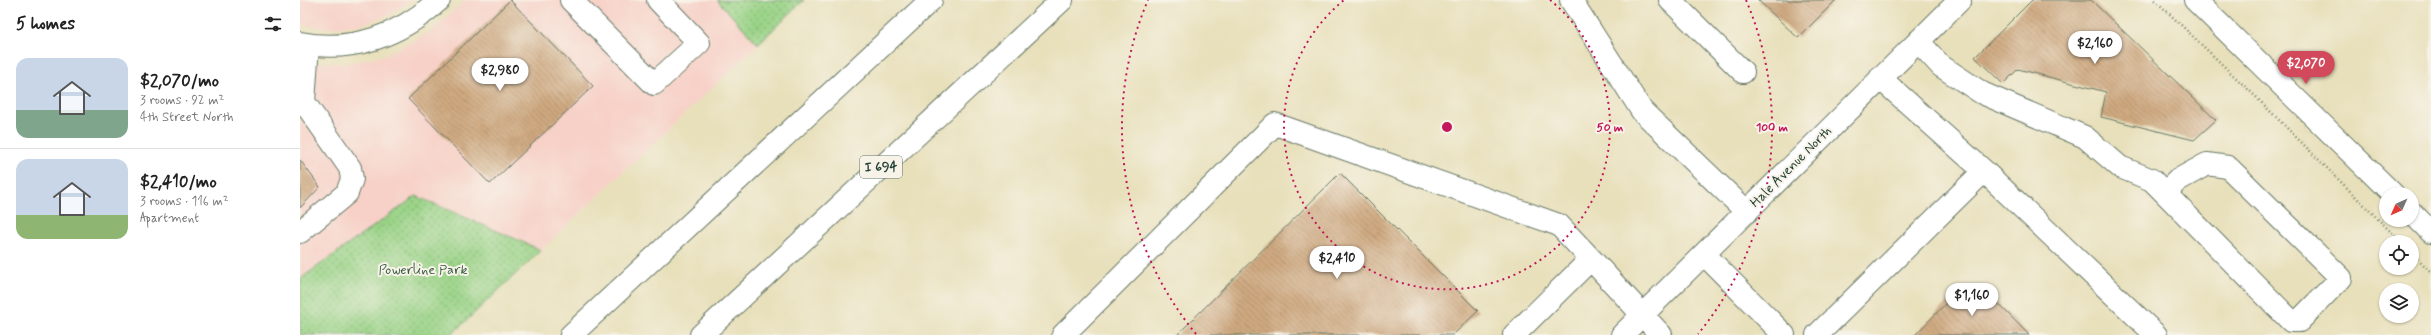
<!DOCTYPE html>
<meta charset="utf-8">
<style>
:root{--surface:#fff;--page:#f2f2f2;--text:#222;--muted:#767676;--line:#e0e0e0;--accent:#d1495b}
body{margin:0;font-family:Mynerve,sans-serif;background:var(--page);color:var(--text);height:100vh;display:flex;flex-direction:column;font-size:15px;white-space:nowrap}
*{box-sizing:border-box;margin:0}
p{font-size:13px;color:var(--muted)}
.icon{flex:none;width:22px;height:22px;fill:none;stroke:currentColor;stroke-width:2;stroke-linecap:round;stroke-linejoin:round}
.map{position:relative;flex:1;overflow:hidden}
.side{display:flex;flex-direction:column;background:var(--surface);width:300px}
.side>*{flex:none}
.needle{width:26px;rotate:225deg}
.tools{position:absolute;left:2079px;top:187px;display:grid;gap:8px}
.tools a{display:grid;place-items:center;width:40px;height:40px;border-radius:50%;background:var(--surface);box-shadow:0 1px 3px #0004;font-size:20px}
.price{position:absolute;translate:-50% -34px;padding:0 9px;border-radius:14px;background:#fff;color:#222;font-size:13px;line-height:26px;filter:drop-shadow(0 1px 2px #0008)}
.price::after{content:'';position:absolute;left:50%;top:24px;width:12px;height:9px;margin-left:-6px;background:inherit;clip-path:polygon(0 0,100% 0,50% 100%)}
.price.on{background:var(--accent);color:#fff}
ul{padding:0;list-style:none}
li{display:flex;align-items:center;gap:12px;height:100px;padding:0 16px}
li+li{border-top:1px solid var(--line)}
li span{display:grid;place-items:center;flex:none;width:112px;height:80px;border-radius:12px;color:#555}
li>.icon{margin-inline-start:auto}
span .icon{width:48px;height:48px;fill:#fffc;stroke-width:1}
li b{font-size:17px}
h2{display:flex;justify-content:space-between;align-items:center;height:48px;padding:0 16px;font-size:17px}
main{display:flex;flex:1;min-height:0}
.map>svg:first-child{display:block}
</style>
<main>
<section class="side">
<h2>5 homes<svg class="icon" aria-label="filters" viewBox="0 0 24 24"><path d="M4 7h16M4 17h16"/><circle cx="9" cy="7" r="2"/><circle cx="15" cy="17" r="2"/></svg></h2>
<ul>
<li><span style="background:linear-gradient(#c9d6e8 65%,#7fa58c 0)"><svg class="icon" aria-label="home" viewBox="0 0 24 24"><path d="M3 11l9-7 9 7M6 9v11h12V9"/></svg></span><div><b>$2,070/mo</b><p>3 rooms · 92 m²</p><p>4th Street North</p></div></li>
<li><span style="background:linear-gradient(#c9d6e8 70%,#8fb573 0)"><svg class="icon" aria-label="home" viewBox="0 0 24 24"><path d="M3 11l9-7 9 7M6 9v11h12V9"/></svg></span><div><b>$2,410/mo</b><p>3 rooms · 116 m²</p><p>Apartment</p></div></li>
</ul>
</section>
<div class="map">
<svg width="2131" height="335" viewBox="0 0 2131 335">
<defs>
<pattern id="grass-dots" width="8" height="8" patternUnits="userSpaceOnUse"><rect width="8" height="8" fill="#99d386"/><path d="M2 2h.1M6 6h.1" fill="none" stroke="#7cac6e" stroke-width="1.8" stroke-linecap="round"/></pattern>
<pattern id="building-back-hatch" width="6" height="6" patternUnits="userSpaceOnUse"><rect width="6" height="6" fill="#cfa980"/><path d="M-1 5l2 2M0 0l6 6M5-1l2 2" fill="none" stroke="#a78b6a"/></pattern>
</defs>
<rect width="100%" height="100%" fill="#f7f3e8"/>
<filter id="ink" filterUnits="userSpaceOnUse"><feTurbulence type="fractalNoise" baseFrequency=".025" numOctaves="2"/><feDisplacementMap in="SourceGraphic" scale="8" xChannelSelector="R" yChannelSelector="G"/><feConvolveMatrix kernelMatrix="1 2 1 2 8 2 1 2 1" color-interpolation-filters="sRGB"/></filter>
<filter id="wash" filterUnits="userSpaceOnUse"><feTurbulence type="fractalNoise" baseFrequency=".012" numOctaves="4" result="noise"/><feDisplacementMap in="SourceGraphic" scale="16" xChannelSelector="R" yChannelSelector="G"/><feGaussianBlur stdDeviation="0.9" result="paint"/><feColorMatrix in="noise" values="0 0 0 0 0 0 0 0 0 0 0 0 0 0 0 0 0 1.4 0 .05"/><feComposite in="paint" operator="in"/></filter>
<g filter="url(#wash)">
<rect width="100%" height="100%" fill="#e8e0bb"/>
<path fill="#f7d1c8" d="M0,0h112l-24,15 -16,6 -14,4 -30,3 -28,-3z
M166,0h251l41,44 -217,206 -125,-54 -116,83v-217l45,2 40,-9 45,-23z"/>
<path fill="url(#grass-dots)" stroke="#5c885d" d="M417,0h87l-46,44z
M116,196l125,54 -90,85h-151v-56z"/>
<g id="blocks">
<path fill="url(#building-back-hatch)" d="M210,0l83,86 -103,98 -82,-85z
M1458,0h78l-38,38z
M1732,0h59l125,120 -22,20 -93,-23 5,-25 -88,-23 -15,15 -28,-27z
M0,160l20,27 -20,21z
M1040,173l138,138 -25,24h-276z
M1683,288l46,47h-114l45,-46z"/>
</g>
</g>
<g filter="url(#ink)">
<use href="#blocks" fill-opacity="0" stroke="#657663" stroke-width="1"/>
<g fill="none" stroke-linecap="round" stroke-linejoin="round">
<defs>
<path id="minor" d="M271,0l83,84 45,-41 -41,-43
M1271,0l71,111 105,101
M1370,0l73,72
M1895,0l198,194
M1618,41l23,25 41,27 103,44 35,30 32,13 139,141h8l42,-43 -113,-111 -21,-3 -29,16 -13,13
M0,43c52,10 100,-7 139,-43
M1580,78l104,93 172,164
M2112,213l19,19
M0,232l47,-39 5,-14 -2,-11 -46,-66 4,-57
M1404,254l80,81
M1291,259l70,76
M763,335l212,-211 284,101 32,34 -77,76
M1322,335l338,-335
M1517,335l167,-164"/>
<path id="highway" d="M271,335l360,-335
M401,335l361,-335"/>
</defs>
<use href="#minor" stroke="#657663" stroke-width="24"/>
<use href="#highway" stroke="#657663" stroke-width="24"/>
<path stroke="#657663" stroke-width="2.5" stroke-dasharray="1 3" stroke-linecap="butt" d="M1855,0l102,98 144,144
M2112,253l19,19"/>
<use href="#minor" stroke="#fff" stroke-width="22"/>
<use href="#highway" stroke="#fff" stroke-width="22"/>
</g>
</g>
<g fill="none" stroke="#c2185b" stroke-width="2" stroke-dasharray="2 4">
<path d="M1250 0A163 163 0 1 1 1044 0"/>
<path d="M896 334A325 325 0 0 1 848 0M1446 0A325 325 0 0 1 1398 334"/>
</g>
<g text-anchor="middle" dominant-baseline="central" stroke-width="4" stroke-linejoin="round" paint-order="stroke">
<rect fill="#f7f3e8" stroke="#60746a" stroke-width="1" x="560" y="156" width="42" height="22" rx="3"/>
<g font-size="13" font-weight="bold" fill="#1f3d34">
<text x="581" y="167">I 694</text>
</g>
<g font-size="14" fill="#1f3d34" stroke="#f7f3e8">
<text transform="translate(1491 167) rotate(-45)">Hale Avenue North</text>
</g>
<g font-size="14" fill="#375b44" stroke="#f7f3e8">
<text x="123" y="270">Powerline Park</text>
</g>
</g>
<circle cx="1147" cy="127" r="6" fill="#c2185b" stroke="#f7f3e8" stroke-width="2"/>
<g font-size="12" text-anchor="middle" font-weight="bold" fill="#c2185b" stroke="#f7f3e8" stroke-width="4" stroke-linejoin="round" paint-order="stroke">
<text x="1310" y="131">50 m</text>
<text x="1472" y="131">100 m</text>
</g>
</svg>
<div class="tools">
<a><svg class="needle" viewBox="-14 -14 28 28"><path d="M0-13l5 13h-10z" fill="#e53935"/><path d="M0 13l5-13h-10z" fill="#767676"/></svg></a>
<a><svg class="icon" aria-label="locate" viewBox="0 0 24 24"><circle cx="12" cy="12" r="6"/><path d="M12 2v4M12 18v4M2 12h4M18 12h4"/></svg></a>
<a><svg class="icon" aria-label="layers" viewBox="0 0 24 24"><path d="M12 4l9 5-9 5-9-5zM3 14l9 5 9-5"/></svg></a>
</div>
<b class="price" style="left:1795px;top:65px">$2,160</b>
<b class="price on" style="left:2006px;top:85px">$2,070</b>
<b class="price" style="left:200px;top:92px">$2,980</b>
<b class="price" style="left:1037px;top:280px">$2,410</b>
<b class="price" style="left:1672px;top:317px">$1,160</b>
</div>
</main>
